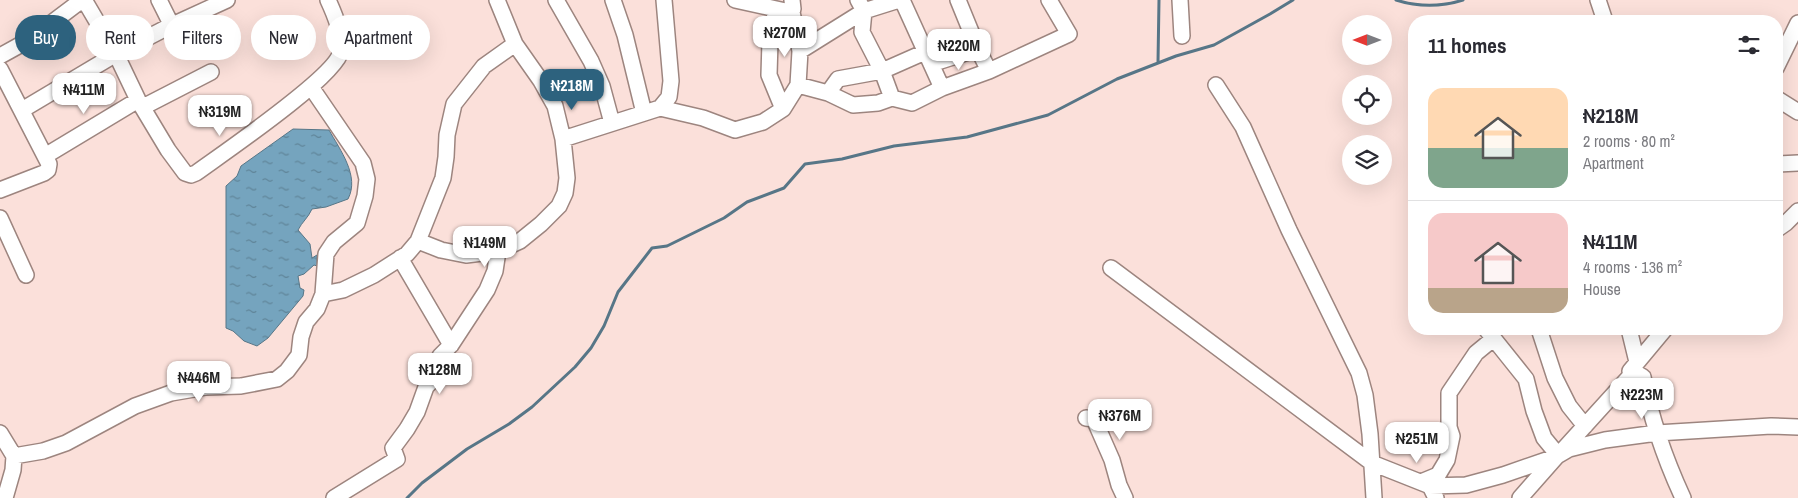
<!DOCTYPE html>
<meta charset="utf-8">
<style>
:root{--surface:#fff;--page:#f2f2f3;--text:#2b2b33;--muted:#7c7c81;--line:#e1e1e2;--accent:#2d627e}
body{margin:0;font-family:"Archivo Narrow",sans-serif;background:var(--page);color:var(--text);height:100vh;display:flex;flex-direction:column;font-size:19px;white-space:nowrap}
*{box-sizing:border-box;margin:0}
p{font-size:16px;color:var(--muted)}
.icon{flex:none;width:28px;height:28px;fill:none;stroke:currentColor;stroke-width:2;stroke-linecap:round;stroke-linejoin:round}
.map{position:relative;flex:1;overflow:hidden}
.sheet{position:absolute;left:1408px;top:15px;width:375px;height:320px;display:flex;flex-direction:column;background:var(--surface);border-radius:20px;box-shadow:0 5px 20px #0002}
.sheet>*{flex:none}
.banner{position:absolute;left:15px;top:15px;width:475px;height:45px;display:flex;gap:10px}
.needle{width:32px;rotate:270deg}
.buttons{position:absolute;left:1342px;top:15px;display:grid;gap:10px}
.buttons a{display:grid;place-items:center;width:50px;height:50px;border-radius:50%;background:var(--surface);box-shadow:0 5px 20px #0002;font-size:25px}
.price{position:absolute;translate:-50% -42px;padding:0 11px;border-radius:10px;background:#fff;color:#222;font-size:16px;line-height:32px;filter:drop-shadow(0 1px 2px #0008)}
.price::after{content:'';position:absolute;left:50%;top:30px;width:15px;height:11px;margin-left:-8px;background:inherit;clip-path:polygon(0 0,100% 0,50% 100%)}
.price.active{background:var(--accent);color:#fff}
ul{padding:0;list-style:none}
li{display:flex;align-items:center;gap:15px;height:125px;padding:0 20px}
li+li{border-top:1px solid var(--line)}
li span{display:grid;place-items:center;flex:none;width:140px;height:100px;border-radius:15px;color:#555}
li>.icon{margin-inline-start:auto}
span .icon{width:60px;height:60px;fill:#fffc;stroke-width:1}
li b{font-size:21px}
h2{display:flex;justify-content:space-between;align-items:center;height:60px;padding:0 20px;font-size:21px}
.tag{padding:0 18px;border-radius:22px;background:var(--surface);box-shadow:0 5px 20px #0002;font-size:18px;line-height:45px}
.tag.active{background:var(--accent);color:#fff}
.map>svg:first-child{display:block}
</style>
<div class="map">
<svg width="1798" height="498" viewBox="0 0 1798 498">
<defs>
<pattern id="water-ripples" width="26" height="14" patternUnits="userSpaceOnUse" patternTransform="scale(1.25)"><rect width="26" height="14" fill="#75a4be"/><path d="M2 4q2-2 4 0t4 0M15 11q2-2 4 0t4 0" fill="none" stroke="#5f8498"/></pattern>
</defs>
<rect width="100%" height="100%" fill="#fbe0da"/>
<path fill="url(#water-ripples)" stroke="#577687" d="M293,129l36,1c11,20 31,46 19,69l-22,8 -14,2c-4,9 -10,13 -14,21l12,14 2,14 5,-3v11l-3,-1 -10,9 -6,2 2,12 4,2 -1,6 -35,42 -11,8 -13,-5 -11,-10 -7,-3v-142l11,-10 4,-10z"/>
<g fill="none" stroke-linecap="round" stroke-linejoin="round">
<path stroke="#577687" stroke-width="3" d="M1396,0c22,7 45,7 67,0
M1158,62l1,-62
M407,498l15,-15 45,-34 42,-25 23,-17 43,-40 16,-19 13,-22 14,-34 34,-44 15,-2 57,-28 23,-16 37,-14 21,-24 37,-5 52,-13 73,-9 81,-22 69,-36 59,-23 38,-11 56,-31 23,-14"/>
<defs>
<path id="minor" d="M159,0l13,26
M556,0l35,61 11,25 10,37
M613,0l12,35 19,78
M735,0l55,12 3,-3 -1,-9
M902,0l40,88 47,-17 -11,-22 -20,-49
M1180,0l2,36
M1598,0l7,21
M776,9l-6,32 -1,34 14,34
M800,51l64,-40 35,-11
M0,56l29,-16 49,-37h8l30,51 22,46 30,50 17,23 6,2 5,-2c26,-19 141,-97 145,-122 3,-14 -7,-38 -13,-51
M931,64l47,-15
M1776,68l22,-45
M0,69l49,95 -1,6 -4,3 -44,17
M989,71l80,-37 -20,-34
M798,85l30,8 10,-14 44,-8 43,-19
M1216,85l27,42 46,103 70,143 6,22 5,39 4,64
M828,93l25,12 25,-2 14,-5 -10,-27 -20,-39 2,-21 -6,-11
M892,98l20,5 30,-15
M1776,98l22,14
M143,107l68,-35
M660,108l43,10 32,12 28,-8 20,-13 15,-24 2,-34 -8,-39
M22,110l94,-56 52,-27 59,-27
M563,139l97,-31 9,-11 2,-16 -7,-81
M45,156l93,-56
M1776,164l22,-1
M0,218l26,57
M1776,230l10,-7 12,-12
M418,241l23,9 25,5 32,-4 22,-10 21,-17 18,-18 6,-13 2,-15 -4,-39 -8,-33 -14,-25 -26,-37 -18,-44
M400,258l51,87
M1111,268l261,195 58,23 6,12
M323,294l20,-4 31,-15 33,-21 11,-13 25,-63 3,-21 1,-22 7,-31 30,-38 31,-22
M1486,329l40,50 8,32 10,27 14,17
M1539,329l16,49 14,28 16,20
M1629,329l8,33
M1631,375l-1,-4 35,-42
M1086,418l8,1 18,41 7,25 6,13
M0,433l14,23 -1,14 -8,28
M1562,451l69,-76 7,-1 5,3c8,42 22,82 40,121
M14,456l29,-5 23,-8 69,-37 36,-13 35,-6 35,-1 36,-7 10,-8 12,-16 2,-18 5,-15 11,-13 6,-15 3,-40 8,-12 23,-19 8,-27 2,-17 -4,-16 -52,-76
M1421,482l17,-7 9,-15 5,-24 -3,-9v-34l27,-40 17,-14
M1430,486l36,-1 37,-10 52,-18
M334,498l63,-39 -4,-11 14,-19 10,-17 9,-25 9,-10 5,-21 11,-11 36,-55 8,-19 3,-20
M1520,498l37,-42 12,-7 36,-9 52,-7 114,-7 27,1"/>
</defs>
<use href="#minor" stroke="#9d857f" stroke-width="18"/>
<use href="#minor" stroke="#fff" stroke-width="15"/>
</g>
</svg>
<div class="buttons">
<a><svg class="needle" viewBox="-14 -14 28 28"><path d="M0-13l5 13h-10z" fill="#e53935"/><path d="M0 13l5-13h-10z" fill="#7c7c81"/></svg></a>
<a><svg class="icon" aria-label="locate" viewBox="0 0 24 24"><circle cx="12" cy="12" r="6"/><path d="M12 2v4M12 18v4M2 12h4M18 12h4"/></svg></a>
<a><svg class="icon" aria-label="layers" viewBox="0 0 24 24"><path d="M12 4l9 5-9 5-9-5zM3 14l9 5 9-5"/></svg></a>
</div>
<b class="price" style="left:785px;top:58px">₦270M</b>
<b class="price" style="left:959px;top:71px">₦220M</b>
<b class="price active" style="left:572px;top:111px">₦218M</b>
<b class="price" style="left:84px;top:115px">₦411M</b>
<b class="price" style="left:220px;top:137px">₦319M</b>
<b class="price" style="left:485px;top:268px">₦149M</b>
<b class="price" style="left:440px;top:395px">₦128M</b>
<b class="price" style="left:199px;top:403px">₦446M</b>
<b class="price" style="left:1642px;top:420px">₦223M</b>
<b class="price" style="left:1120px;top:441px">₦376M</b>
<b class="price" style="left:1417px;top:464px">₦251M</b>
<div class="banner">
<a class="tag active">Buy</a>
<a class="tag">Rent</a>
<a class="tag">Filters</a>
<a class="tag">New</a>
<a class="tag">Apartment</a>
</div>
<section class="sheet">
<h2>11 homes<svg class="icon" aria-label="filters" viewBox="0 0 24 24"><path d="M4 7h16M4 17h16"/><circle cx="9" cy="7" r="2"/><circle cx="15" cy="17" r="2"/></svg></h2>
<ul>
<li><span style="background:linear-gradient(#ffd9b3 60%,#7fa58c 0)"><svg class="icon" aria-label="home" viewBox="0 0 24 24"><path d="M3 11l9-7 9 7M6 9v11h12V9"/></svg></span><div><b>₦218M</b><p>2 rooms · 80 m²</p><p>Apartment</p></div></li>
<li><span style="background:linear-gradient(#f6c9c9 75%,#b9a48a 0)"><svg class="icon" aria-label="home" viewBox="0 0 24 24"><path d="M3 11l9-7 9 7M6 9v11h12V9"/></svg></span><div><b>₦411M</b><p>4 rooms · 136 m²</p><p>House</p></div></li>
</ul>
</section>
</div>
